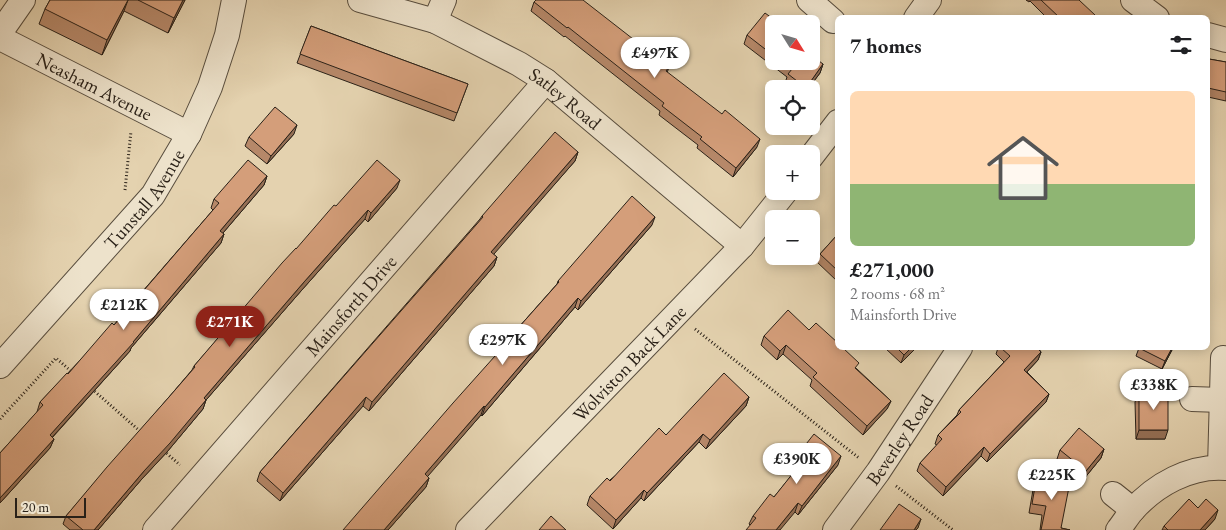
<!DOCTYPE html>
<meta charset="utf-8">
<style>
:root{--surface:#fff;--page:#f6f6f6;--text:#202124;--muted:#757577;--line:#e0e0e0;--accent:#8f2418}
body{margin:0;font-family:"EB Garamond",serif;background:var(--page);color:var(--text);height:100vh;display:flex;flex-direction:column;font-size:19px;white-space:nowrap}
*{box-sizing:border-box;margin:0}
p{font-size:16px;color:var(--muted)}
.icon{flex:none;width:28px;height:28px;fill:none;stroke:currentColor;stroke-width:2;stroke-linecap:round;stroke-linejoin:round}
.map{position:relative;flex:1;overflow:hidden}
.details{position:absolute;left:835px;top:15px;width:375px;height:335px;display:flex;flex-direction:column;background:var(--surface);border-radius:8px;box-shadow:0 2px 12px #0003}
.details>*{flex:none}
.needle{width:32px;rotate:127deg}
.buttons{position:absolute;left:765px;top:15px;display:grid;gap:10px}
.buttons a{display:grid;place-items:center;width:55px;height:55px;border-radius:8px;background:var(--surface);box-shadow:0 2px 12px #0003;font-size:25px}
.scale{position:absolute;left:15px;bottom:12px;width:71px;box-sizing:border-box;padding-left:5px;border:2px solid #2a2118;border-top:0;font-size:14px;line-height:18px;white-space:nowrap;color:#2a2118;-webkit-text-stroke:4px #ede2cb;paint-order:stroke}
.price{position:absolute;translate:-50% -42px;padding:0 11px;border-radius:18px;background:#fff;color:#222;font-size:16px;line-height:32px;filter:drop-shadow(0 1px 2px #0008)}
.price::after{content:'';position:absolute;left:50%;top:30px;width:15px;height:11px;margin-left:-8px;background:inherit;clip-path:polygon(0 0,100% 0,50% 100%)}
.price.active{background:var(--accent);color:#fff}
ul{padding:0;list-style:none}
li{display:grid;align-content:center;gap:10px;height:265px;padding:0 15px}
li+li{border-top:1px solid var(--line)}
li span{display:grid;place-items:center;height:155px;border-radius:8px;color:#555}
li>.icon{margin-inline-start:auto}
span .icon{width:90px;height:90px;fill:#fffc;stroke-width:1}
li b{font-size:21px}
h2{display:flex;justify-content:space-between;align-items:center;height:60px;padding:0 15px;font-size:21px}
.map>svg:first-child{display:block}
</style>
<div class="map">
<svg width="1226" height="530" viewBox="0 0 1226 530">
<rect width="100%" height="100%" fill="#e4d2af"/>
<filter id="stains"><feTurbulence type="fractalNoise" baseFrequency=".004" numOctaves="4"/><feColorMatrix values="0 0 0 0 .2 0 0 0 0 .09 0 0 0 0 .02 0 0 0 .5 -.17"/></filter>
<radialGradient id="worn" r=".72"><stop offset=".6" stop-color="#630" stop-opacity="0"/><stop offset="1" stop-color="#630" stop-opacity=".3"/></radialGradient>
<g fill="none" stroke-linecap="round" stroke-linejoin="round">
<defs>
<g id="minor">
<path id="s1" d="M360,0l75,21 84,43 27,17 196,165"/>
<path d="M809,0l24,21"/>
<path d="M1133,0l24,18"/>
<path d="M916,18l13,-18"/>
<path d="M435,21l9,-21"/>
<path d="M0,33l23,-33"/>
<path d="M1208,35l18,5"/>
<path id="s2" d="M0,38l189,96"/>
<path d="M811,157l27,-35"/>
<path id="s3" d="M0,366l153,-171 36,-61 21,-47 17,-52 7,-35"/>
<path d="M1192,399l29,1"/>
<path d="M1220,467l3,-109"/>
<path d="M1113,494l20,16"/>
<path id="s4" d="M155,530l391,-449"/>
<path id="s5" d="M468,530l274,-284 44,-55"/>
<path id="s6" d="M835,530l43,-58 82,-124"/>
<path d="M1118,530c5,-6 9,-13 14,-19 23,-26 58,-46 94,-43"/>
</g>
</defs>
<use href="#minor" stroke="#584d3e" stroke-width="26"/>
<path stroke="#2a2118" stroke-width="3" stroke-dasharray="1 2.5" stroke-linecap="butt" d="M125,190l6,-59
M695,329l164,129
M92,389l50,44
M0,419l56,-61 16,14
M164,451l16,14
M896,486l57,44"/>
<use href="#minor" stroke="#ede2cb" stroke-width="24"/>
</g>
<path fill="#b68869" stroke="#2a2118" d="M50,0h135l-17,33 -44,-22 -22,44 -63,-31 6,-15z
M1026,0h53l15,18h-47l-17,-17 -1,1z
M534,2l135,65 -2,6 90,74 -24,30 -36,-29 1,-3 -39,-30 1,-4 -95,-75 -1,1 -33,-26z
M774,24v37h37l12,3 -3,9 -12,16h-16l-7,-6 2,-6 -43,-33 3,-9z
M311,26l157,58 -14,37 -157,-58z
M1208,57l1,2 17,3v39l-18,-4z
M294,134l-27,30 -22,-18 4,-9z
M578,152l-3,9 -82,93 4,3 -3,9 -125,145 -6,-5 -83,95 -23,-20 3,-9 220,-253 2,-3z
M267,176l-3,9 -41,48 1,1 -3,9 -90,105 -1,3 -78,87 2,1 -4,9 -50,55v-50l37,-41 3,-10 74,-77 28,-33 71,-82 -2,-2 3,-9z
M397,188l-29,34 -3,-3 -64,72 -95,109 -3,9 -36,43 -26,28 -43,50h-28l-7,-6 3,-8 103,-119 23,-27 2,-4 102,-117z
M652,225l-74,85 -3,-3 -93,109 -1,-1 -54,61 2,2 -3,9 -38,43 123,-194 46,-52 1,-3z
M838,234v46l-1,1 -20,-19 3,-8z
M809,330l48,39 34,32 -4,8 -24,26 -53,-49 2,-6 -29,-26 -6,6 -16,-15 3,-9z
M885,348h31l-15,15z
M998,348h43l-2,1 2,3 -3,8 -11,12 22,22 -3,8 -59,60 -6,-6 -38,40 -26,-25 3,-8 17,-18 -2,-1 3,-9 19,-20 2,-5 45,-48 -8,-8z
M1139,348h34l-11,21 -26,-13z
M1139,393l26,46h-29l-1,-37z
M749,397l-3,9 -40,43 -7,-7 -55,59 -3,-3 -28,31 -26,-24 3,-9 76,-61z
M1104,449l-3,9 -18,22 -26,-21 3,-9z
M799,453l39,12 -40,50 -3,-3 -45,13 -1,-1 4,-8 21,-19 26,-32 -4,-4z
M1037,475l24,53 9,2h-30l2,-15 -13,-2 5,-29z
M1198,508l17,11 -10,11h-43l2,-4z"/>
<path fill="#946f55" stroke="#2a2118" d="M128,0l-4,11 -22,44 5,-15z
M183,0h2l-17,33 6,-15z
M823,64l-3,9 -12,16h-3z
M297,125l-3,9 -27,30 4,-8z
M760,139l-3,8 -24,30 3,-9z
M578,152l-3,9 -87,100 3,-9z
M267,176l-3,9 -47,55 3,-9z
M400,180l-3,8 -29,34 3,-9z
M368,210l-3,9 -64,72 -101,116 4,-9 100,-116z
M655,217l-3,8 -74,85 3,-9z
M224,234l-3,9 -90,105 -1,3 -84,93 4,-9 83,-93z
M497,257l-3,9 -125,145 3,-9z
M578,298l-3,9 -93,109 3,-9z
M786,345l-3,9 -6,6 3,-9z
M911,348h5l-15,15 3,-8z
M1172,348h1l-11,21 3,-8z
M1041,352l-3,8 -17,18 3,-8z
M1049,394l-3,8 -59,60 3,-8z
M366,397l-3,9 -83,95 3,-8z
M749,397l-3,9 -40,43 4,-9z
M206,400l-3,9 -36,43 -26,28 -43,50h-4l50,-59z
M891,401l-4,8 -24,26 4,-9z
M484,406l-3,9 -59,68 3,-9z
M1139,430h29l-3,9h-29z
M703,434l-4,8 -55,59 3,-8z
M54,439l-4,9 -50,55v-5z
M984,447l-3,9 -38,40 3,-9z
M1104,449l-3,9 -18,22 3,-9z
M841,456l-3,9 -40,50 4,-9z
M429,478l-3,9 -38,43h-4z
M644,490l-3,8 -28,31 3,-9z
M798,503l-3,9 -15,18h-4z
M1218,510l-3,9 -10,11h-5z
M921,519l-3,9 -2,2h-2z"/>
<path fill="#d49e7a" stroke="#2a2118" d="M50,0h78l-21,40 -62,-31z
M138,0h45l-9,18z
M536,0h47l86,67 -3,4 56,43 3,-4 35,29 -24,29 -36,-29 2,-2 -40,-31 2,-3 -96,-76 -1,1 -33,-26z
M1041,0h38l16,15 -2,3h-33z
M765,13l15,11h-6v32l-27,-21z
M311,26l157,58 -11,29 -157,-59z
M811,55l12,9 -17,24 -18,-14 4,-5 -11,-8h30z
M1208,57l1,1v1l17,3v30l-18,-4z
M275,107l22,18 -26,31 -22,-19z
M555,132l23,20 -87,100 6,5 -125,145 -6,-5 -83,96 -23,-21 162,-185 61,-70 -1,-1z
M248,160l19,16 -47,55 4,3 -91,108h1l-84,93 4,4 -54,59v-45l43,-48 -3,-3 27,-29 1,1 44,-51 2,2 105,-122 -5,-4z
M377,160l23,20 -29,33 -3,-3 -64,72 -100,116 2,2 -36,43 -26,28 -50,59h-11l-17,-14 41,-49 62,-70 26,-30 -1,-1 88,-103 14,-15v1l38,-44 2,1z
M632,196l23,21 -74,84 -3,-3 -93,109 -1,-1 -59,68 4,4 -45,52h-41l110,-127 59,-66 -1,-1 48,-54 -1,-1z
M838,234v37l-18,-17z
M788,310l21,20 7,-7 22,20v5h5l16,15 -4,5 36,33 -24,25 -54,-49 4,-4 -31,-28 -6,6 -16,-15z
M897,348h14l-7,7z
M1001,348h36l4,4 -17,18 25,24 -59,60 -6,-7 -38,40 -26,-24 22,-24 -4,-4 23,-23 -2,-2 51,-54z
M1139,348h33l-7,13z
M724,373l25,24 -39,43 -7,-6 -56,59 -3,-3 -28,30 -26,-24 17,-18 3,3 49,-53 7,7z
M1139,393h29v37h-29z
M1079,428l25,21 -18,22 -26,-21z
M814,434l27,22 -39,50 -4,-3 -22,27h-30l10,-12 -3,-2 17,-22 4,3 31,-39 -6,-5z
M1037,475l33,7 -9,46 9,2h-29l5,-24 -14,-2z
M1189,499l9,9 8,-9 12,11 -18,20h-32l-4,-4z
M899,504l22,15 -7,11h-34z
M551,516l15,14h-27z"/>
<g text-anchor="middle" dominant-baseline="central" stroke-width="5" stroke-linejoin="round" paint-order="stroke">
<g font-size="19" fill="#2a2118" stroke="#ede2cb">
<text stroke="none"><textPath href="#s2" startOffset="106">Neasham Avenue</textPath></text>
<text stroke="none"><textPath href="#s1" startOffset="230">Satley Road</textPath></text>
<text stroke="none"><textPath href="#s3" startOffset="221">Tunstall Avenue</textPath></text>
<text stroke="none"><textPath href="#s4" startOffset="298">Mainsforth Drive</textPath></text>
<text stroke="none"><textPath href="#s5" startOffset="232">Wolviston Back Lane</textPath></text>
<text stroke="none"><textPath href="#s6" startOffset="111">Beverley Road</textPath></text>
</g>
</g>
<rect width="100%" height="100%" filter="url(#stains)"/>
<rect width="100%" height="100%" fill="url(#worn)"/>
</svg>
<div class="buttons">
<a><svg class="needle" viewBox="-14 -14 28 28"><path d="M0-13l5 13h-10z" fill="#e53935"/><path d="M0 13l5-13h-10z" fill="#757577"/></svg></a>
<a><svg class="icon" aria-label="locate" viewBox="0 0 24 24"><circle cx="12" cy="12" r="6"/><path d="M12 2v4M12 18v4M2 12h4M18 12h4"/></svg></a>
<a>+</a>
<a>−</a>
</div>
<div class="scale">20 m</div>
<b class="price" style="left:655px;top:79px">£497K</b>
<b class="price" style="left:124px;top:331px">£212K</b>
<b class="price active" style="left:230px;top:348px">£271K</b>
<b class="price" style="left:503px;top:366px">£297K</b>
<b class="price" style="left:1154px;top:411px">£338K</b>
<b class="price" style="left:797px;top:485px">£390K</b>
<b class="price" style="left:1052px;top:501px">£225K</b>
<section class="details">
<h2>7 homes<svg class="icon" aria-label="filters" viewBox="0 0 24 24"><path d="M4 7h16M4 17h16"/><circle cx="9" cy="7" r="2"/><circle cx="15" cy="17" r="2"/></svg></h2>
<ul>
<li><span style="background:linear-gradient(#ffd9b3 60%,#8fb573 0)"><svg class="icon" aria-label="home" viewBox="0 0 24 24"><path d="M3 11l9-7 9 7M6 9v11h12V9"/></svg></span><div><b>£271,000</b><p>2 rooms · 68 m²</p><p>Mainsforth Drive</p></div></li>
</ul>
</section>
</div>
